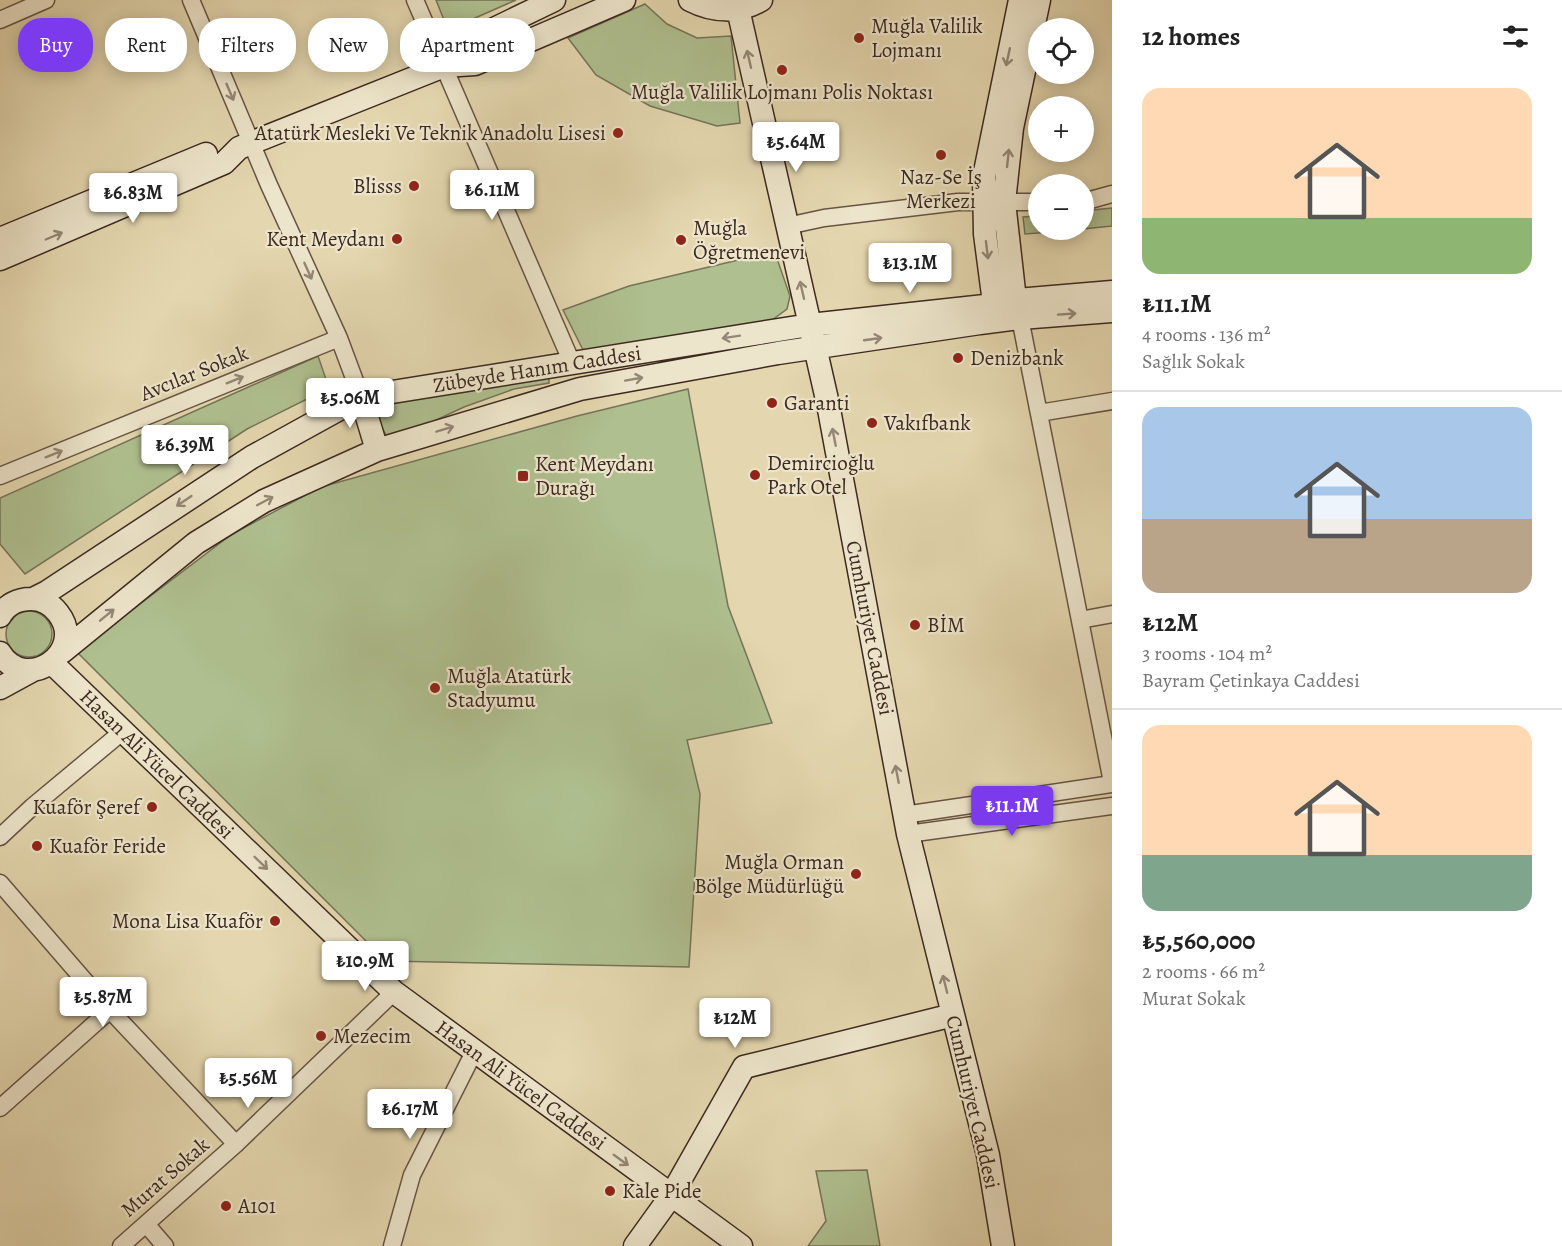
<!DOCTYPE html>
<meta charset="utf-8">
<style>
:root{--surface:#fff;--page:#f6f6f6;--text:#222;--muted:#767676;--line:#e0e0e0;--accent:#7c3aed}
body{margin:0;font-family:Alegreya,serif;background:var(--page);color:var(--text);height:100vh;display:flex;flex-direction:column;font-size:22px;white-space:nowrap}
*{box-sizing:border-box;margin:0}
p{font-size:20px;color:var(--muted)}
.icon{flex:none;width:33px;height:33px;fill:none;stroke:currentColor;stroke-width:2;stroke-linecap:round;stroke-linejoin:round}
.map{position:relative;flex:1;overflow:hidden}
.panel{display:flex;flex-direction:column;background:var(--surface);width:450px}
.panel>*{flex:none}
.top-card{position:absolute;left:18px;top:18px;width:570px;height:54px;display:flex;gap:12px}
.buttons{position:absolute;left:1028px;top:18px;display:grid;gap:12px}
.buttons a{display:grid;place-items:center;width:66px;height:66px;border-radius:50%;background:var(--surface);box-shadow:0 3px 15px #0003;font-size:30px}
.price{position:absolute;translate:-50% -51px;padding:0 14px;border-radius:6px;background:#fff;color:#222;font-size:20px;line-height:39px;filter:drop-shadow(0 2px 3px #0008)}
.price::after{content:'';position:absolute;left:50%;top:36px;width:18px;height:14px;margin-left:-9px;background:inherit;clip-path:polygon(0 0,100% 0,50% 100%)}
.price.on{background:var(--accent);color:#fff}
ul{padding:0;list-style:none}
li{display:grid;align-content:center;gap:12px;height:318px;padding:0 30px}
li+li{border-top:2px solid var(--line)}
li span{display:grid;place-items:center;height:186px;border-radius:18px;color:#555}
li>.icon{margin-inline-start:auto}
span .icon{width:108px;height:108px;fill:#fffc;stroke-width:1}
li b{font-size:26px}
h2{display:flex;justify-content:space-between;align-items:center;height:72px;padding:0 30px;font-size:26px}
.chip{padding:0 21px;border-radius:24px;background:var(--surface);box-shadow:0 3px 15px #0003;font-size:21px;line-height:54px}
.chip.on{background:var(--accent);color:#fff}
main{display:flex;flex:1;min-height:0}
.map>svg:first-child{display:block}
</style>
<main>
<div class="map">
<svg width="1112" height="1246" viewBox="0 0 1112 1246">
<rect width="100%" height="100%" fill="#e4d7af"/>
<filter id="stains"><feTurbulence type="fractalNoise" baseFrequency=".00333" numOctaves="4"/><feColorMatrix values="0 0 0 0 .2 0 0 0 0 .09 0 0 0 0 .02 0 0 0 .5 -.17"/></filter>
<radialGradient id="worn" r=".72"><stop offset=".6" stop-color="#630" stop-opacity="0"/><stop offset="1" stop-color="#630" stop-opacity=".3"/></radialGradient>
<path fill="#afbf8f" stroke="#767458" stroke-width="1.5" d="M436,0h80l-68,30z
M645,4l22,20 30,14 34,-2 9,87 -23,3 -67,-20 -54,-31 -28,-37z
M1112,208v18l-29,3v-18z
M1038,216v14h39l-52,4 -2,-17z
M776,256l14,40 -3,13 -15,11 -188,32 -21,-42 66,-24 122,-29z
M318,356l11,32 -82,41 -222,145 -25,-30v-46z
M549,378v5l-35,6 -50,18 -62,29 -10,2 -6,-3 -10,-19 1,-7 2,-6z
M688,389l40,217 44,117 -85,17 13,54 -11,173 -303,-6 -309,-309 155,-118 89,-47 256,-71z
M6 634a23 23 0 1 1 46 0a23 23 0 1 1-46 0Z
M867,1170l13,76h-72l18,-25 -10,-50z"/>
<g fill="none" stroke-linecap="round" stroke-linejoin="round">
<defs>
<path id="street" d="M191,0l78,185 70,153 22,59
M415,0l157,363
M0,20l46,-20
M1083,202l29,-8
M787,226l37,-8 134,-16h80
M1020,318l92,464
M1039,413l73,-12
M0,476l339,-138
M1080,620l32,-6
M904,815l208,-31
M908,834l204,-28
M0,837l32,-30 90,-75
M0,883l110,127 126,134
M0,1108l110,-98
M146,1224l19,22
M121,1246l115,-102 158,-152
M392,1246l20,-71 62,-123"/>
<path id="secondary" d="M690,0c23,12 49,13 71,0
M738,9l90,395 80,430 80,321 15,91
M444,66l19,-22 91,-44
M0,239l206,-85
M0,259l224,-96 15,-15 12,-5 193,-77 31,-2 149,-64
M1020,315l-5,-15 -11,-98 8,-74 27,-128
M996,318l-11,-84 -1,-57 36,-177
M361,397l16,53
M33,599l14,-7 205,-135 109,-60 449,-72 184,-20 21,-5 97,-8
M0,616c6,-11 18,-17 31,-17 11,0 21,6 27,14 30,38 -32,82 -58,40
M62,652l134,-109 68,-42 113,-51 203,-61 198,-36 202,-30 40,-5 92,-7
M52,663l342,329 347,254
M0,688l33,-18
M635,1246l36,-50 73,-129 209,-52"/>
</defs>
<use href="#street" stroke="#665444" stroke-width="19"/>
<use href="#secondary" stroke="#3c2920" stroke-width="25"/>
<use href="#street" stroke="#ede5cb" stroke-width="16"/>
<use href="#secondary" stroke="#ede5cb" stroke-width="22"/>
</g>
<defs><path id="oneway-shaft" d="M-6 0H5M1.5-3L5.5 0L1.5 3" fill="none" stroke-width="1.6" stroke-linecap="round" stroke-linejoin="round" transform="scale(1.5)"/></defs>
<g stroke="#948776">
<use href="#oneway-shaft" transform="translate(1008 57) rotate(102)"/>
<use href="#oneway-shaft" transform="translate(749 59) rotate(-103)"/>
<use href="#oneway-shaft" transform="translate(230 92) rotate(67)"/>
<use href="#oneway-shaft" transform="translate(1008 158) rotate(-84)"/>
<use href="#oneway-shaft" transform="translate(54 236) rotate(-23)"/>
<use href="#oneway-shaft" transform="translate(987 250) rotate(83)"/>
<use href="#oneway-shaft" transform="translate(308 271) rotate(66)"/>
<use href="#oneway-shaft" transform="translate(802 290) rotate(-103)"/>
<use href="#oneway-shaft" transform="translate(1067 314) rotate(-4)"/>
<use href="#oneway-shaft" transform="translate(731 337) rotate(171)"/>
<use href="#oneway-shaft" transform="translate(873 339) rotate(-8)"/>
<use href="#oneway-shaft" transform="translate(634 379) rotate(-10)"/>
<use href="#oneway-shaft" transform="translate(235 380) rotate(-22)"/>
<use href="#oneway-shaft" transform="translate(445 429) rotate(-17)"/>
<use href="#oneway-shaft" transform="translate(834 437) rotate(-101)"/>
<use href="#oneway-shaft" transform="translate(54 454) rotate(-22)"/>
<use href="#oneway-shaft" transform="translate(184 501) rotate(146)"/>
<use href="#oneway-shaft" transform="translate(265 501) rotate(-28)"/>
<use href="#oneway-shaft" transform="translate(107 615) rotate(-39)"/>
<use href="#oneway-shaft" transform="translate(897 774) rotate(-101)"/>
<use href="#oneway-shaft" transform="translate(261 863) rotate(44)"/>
<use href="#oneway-shaft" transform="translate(945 984) rotate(-104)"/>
<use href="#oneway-shaft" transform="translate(621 1160) rotate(36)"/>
</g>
<g fill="#8f2418" stroke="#ede5cb" stroke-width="2">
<circle cx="859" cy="38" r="6"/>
<circle cx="782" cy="70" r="6"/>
<circle cx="618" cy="133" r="6"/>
<circle cx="941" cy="155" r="6"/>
<circle cx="414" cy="186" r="6"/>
<circle cx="397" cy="239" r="6"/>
<circle cx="681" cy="240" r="6"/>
<circle cx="958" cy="358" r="6"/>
<circle cx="772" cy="403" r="6"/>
<circle cx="872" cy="423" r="6"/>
<circle cx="755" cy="475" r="6"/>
<rect x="517" y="470" width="12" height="12" rx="3"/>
<circle cx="915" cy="625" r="6"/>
<circle cx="435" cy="688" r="6"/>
<circle cx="152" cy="807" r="6"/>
<circle cx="37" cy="846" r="6"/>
<circle cx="856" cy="874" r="6"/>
<circle cx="275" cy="921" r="6"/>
<circle cx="321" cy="1036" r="6"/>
<circle cx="610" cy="1191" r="6"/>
<circle cx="226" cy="1206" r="6"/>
</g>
<g text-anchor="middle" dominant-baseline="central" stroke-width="4.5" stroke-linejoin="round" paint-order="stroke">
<g font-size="21" fill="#3c2920" stroke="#ede5cb" text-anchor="start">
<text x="871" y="26">Muğla Valilik<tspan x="871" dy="24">Lojmanı</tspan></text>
<text x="782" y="92" text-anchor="middle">Muğla Valilik Lojmanı Polis Noktası</text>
<text x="606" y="133" text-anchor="end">Atatürk Mesleki Ve Teknik Anadolu Lisesi</text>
<text x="941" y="177" text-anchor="middle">Naz-Se İş<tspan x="941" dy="24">Merkezi</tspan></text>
<text x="402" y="186" text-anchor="end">Blisss</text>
<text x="693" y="228">Muğla<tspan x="693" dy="24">Öğretmenevi</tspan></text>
<text x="385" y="239" text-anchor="end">Kent Meydanı</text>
<text x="970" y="358">Denizbank</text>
<text x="784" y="403">Garanti</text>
<text x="884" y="423">Vakıfbank</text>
<text x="767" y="463">Demircioğlu<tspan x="767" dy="24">Park Otel</tspan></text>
<text x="535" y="464">Kent Meydanı<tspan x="535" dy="24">Durağı</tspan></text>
<text x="927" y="625">BİM</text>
<text x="447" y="676">Muğla Atatürk<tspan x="447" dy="24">Stadyumu</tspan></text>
<text x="140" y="807" text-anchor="end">Kuaför Şeref</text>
<text x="49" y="846">Kuaför Feride</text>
<text x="844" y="862" text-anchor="end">Muğla Orman<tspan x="844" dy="24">Bölge Müdürlüğü</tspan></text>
<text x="263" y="921" text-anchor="end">Mona Lisa Kuaför</text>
<text x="333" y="1036">Mezecim</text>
<text x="622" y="1191">Kale Pide</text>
<text x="238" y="1206">A101</text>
</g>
<g font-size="21" fill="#3c2920" stroke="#ede5cb">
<text transform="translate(537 369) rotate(-9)">Zübeyde Hanım Caddesi</text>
<text transform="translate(194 373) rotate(-22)">Avcılar Sokak</text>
<text transform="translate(870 628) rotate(79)">Cumhuriyet Caddesi</text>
<text transform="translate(157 764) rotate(44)">Hasan Ali Yücel Caddesi</text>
<text transform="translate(521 1085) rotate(36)">Hasan Ali Yücel Caddesi</text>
<text transform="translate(973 1102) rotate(77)">Cumhuriyet Caddesi</text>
<text transform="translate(165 1177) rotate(-41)">Murat Sokak</text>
</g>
</g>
<rect width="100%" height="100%" filter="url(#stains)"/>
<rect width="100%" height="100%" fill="url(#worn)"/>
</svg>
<div class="buttons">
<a><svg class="icon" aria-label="locate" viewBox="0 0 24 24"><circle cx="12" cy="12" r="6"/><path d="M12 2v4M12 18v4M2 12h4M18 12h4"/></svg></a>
<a>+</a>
<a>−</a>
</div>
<b class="price" style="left:796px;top:173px">₺5.64M</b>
<b class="price" style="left:492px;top:221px">₺6.11M</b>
<b class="price" style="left:133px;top:224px">₺6.83M</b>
<b class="price" style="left:910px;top:294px">₺13.1M</b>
<b class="price" style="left:350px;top:429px">₺5.06M</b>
<b class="price" style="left:185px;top:476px">₺6.39M</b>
<b class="price on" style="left:1012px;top:837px">₺11.1M</b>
<b class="price" style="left:365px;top:992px">₺10.9M</b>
<b class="price" style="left:103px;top:1028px">₺5.87M</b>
<b class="price" style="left:735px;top:1049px">₺12M</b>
<b class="price" style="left:248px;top:1109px">₺5.56M</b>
<b class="price" style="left:410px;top:1140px">₺6.17M</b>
<div class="top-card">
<a class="chip on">Buy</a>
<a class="chip">Rent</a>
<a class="chip">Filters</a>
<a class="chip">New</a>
<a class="chip">Apartment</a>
</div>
</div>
<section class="panel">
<h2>12 homes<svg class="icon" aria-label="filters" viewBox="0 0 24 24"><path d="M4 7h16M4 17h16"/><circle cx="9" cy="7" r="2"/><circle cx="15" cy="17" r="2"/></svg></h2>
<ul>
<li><span style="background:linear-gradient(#ffd9b3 70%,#8fb573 0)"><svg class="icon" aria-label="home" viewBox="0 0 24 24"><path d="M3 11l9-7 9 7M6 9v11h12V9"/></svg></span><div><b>₺11.1M</b><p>4 rooms · 136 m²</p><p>Sağlık Sokak</p></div></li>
<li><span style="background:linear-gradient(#a9c7e8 60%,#b9a48a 0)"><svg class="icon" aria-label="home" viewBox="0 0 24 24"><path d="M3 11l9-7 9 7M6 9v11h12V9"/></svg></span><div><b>₺12M</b><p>3 rooms · 104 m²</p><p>Bayram Çetinkaya Caddesi</p></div></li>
<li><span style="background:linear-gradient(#ffd9b3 70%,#7fa58c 0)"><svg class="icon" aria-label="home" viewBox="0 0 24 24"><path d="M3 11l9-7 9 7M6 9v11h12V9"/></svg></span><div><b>₺5,560,000</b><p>2 rooms · 66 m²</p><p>Murat Sokak</p></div></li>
</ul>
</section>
</main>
